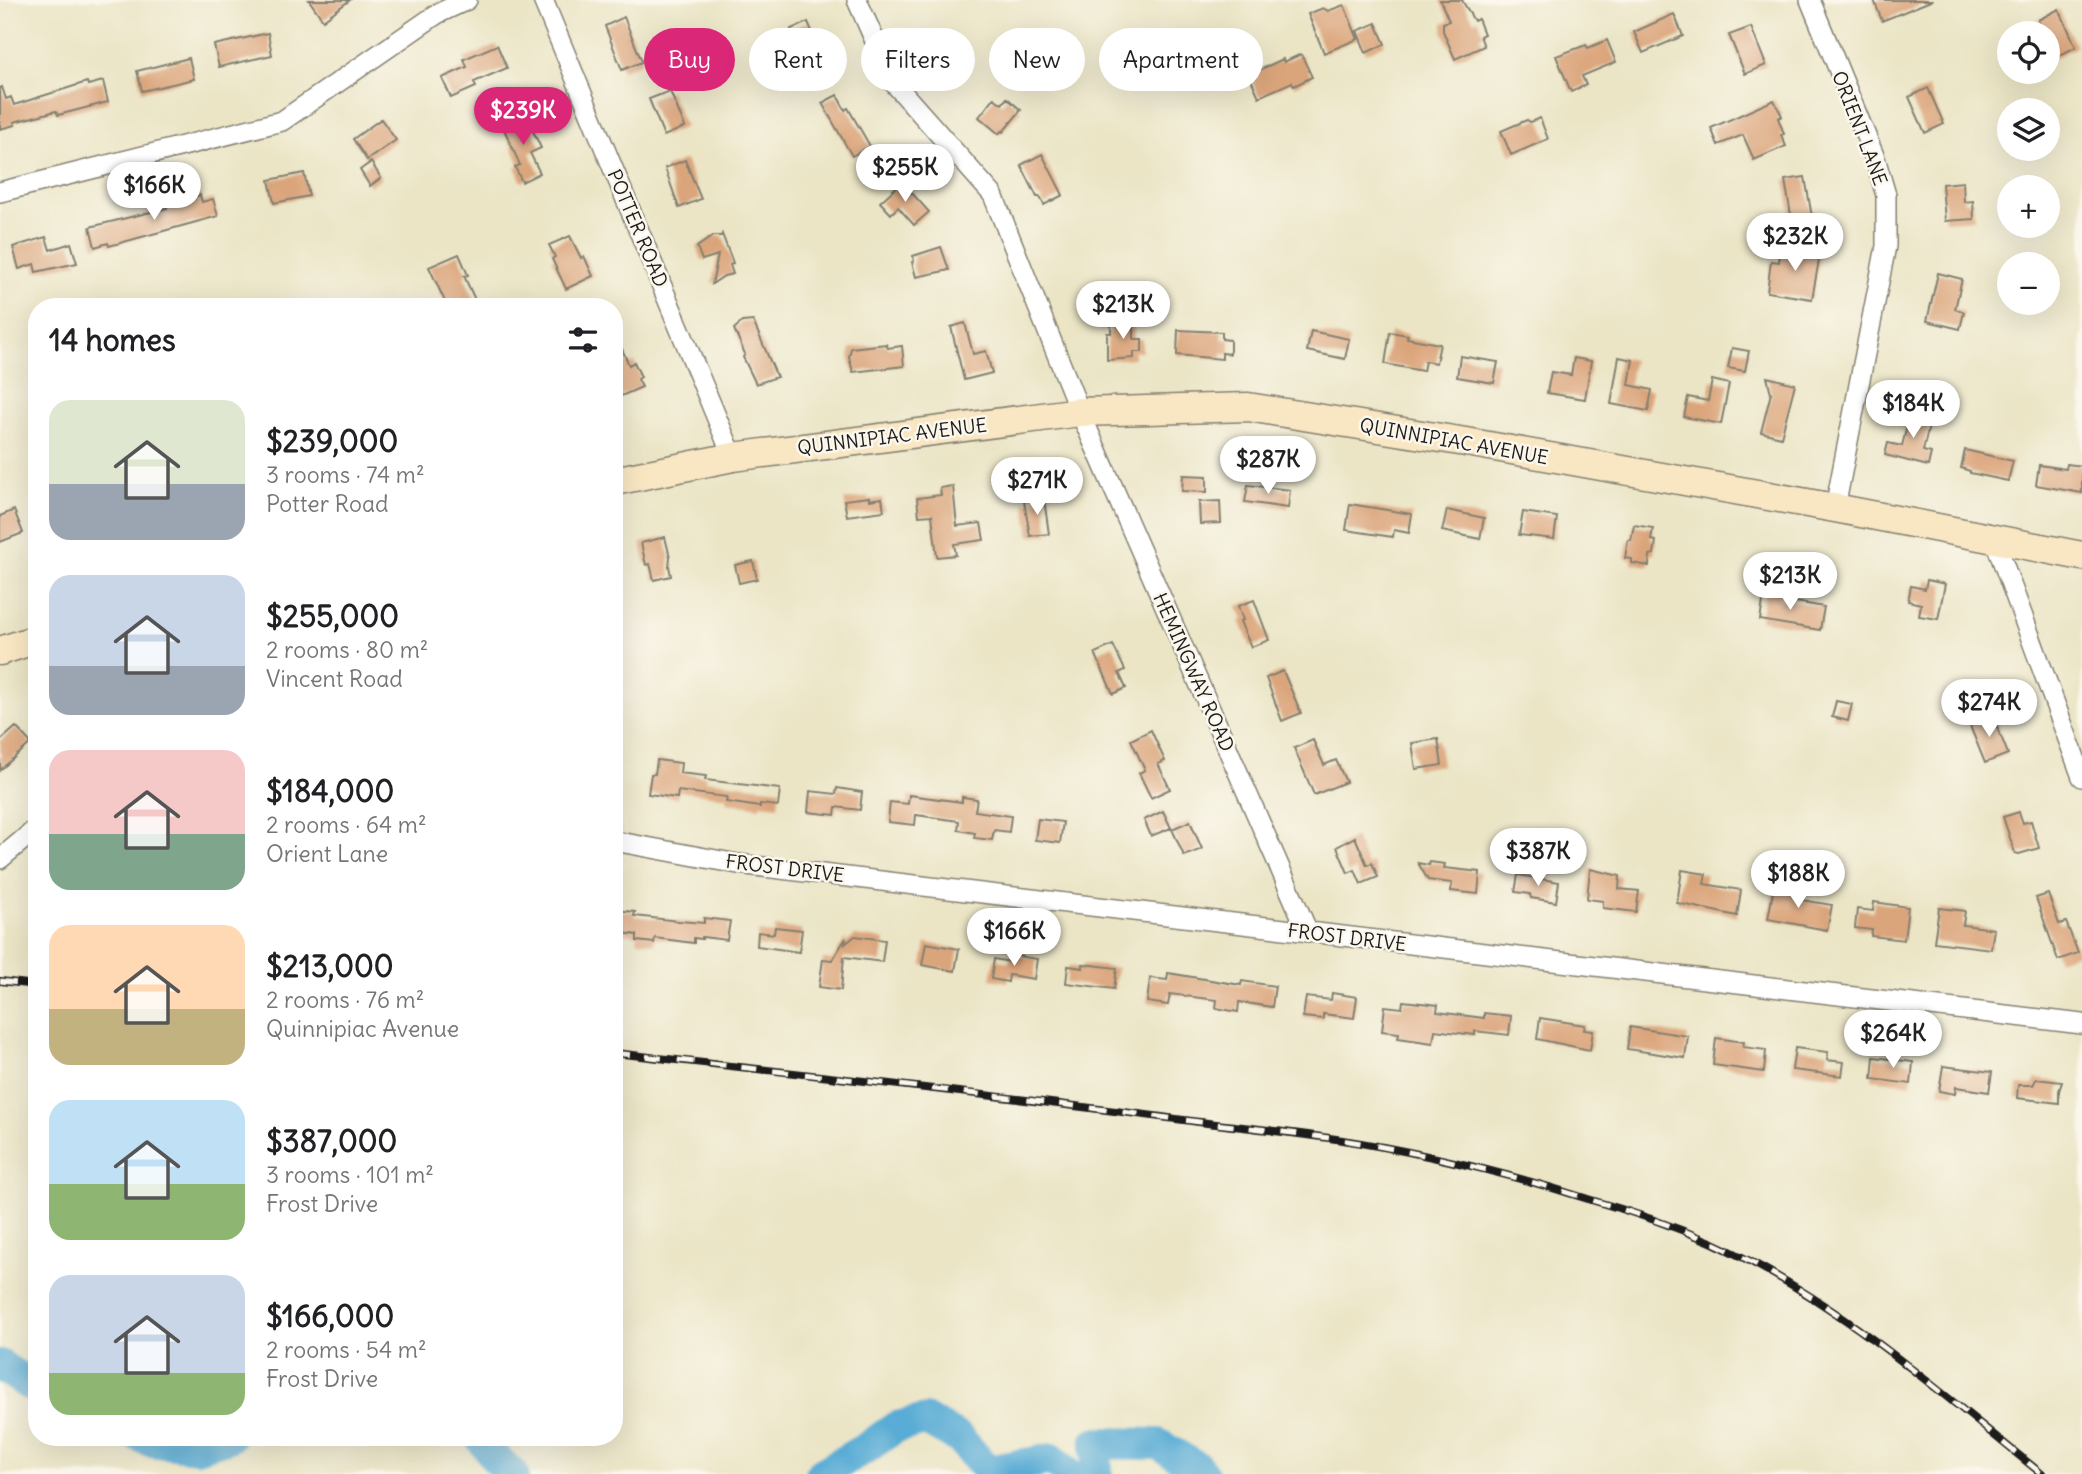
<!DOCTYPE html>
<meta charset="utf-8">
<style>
:root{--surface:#fff;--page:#f6f6f6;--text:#202124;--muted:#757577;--accent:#db2777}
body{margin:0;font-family:Delius,sans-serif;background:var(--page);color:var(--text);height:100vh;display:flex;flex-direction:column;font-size:26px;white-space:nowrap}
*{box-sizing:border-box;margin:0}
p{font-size:23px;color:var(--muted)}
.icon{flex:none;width:38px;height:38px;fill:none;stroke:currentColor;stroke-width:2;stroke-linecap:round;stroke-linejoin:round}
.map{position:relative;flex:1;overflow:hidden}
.details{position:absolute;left:28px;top:298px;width:595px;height:1148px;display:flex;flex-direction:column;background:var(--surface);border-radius:28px;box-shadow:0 7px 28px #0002}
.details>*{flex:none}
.guide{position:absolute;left:644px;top:28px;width:665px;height:63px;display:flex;gap:14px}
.tools{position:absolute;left:1997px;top:21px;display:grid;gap:14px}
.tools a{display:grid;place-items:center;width:63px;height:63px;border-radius:50%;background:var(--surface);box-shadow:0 7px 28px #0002;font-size:35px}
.price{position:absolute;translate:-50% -60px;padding:0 16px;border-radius:24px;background:#fff;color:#222;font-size:23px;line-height:46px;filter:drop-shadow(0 2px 4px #0008)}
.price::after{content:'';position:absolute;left:50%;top:42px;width:21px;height:16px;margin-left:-10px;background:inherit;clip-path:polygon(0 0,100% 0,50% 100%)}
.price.active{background:var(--accent);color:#fff}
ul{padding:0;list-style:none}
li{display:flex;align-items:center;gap:21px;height:175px;padding:0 21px}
li span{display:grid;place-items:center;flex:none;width:196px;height:140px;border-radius:21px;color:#555}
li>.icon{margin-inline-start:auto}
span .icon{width:84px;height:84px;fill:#fffc;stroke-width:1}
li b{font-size:30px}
h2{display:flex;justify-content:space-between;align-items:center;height:84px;padding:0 21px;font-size:30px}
.tag{padding:0 24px;border-radius:32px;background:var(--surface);box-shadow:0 7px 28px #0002;font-size:24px;line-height:63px}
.tag.active{background:var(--accent);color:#fff}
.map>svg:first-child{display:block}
</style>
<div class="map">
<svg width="2082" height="1474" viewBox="0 0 2082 1474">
<rect width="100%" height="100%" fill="#fbf7ec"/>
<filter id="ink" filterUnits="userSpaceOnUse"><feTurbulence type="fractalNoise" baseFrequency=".0143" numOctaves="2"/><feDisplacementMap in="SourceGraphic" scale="14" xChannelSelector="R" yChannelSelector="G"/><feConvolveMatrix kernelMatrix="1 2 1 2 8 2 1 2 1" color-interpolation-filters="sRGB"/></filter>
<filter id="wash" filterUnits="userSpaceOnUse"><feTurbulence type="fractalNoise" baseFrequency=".00686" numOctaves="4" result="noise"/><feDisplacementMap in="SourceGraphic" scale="28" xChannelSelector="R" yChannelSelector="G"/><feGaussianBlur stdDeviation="1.57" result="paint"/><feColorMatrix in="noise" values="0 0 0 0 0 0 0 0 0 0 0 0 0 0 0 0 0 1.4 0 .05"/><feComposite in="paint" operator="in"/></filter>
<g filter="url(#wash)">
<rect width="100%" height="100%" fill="#ebe5c6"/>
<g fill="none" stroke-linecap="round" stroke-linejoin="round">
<path stroke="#59acd5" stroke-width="32" d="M0,1365l37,25
M140,1437l10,4 46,6 33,-10
M480,1437l17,23 16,14
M821,1474l45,-26 30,-21 30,-7 34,19 28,32 64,-12 17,15
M1095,1474l2,-1 -1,-30 62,1 39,23 6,7"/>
</g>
<g id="blocks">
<path fill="#dba57b" d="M309,0h41l-27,20z
M1440,0h22l12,21 4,-2 6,15 -4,2 4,10 -29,13 -12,-28v-8l6,-2z
M1874,0h59l-51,21z
M1344,5l14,34 -34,14 -16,-39 15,-6 5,3z
M2059,9l17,38 -28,14v-28h-4l-6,-13z
M1674,14l9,22 -40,17 -9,-21z
M624,17l18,45 -20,8 -17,-44z
M808,22l15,34 -3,1 5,12 -28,13 -6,-14 5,-2 -8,-16 11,-5 -8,-16z
M1376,23l9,21 -19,9 -9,-22z
M1751,27l15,38 -21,9 -16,-39z
M268,33l4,22 -53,12 -5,-22z
M1181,33l6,13 -5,2 3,7 -23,11 -9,-21z
M947,37l14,24 -20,12 -13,-24z
M1607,40l9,22 -34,14 4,9 -15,7 -15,-36 30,-11 2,3z
M497,45l10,23 -33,14 2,5 -25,11 -9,-20 25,-11 -3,-8z
M1301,54l11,23 -18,9 -2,-4 -33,15 -10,-22 34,-16 1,3z
M189,58l5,21 -52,12 -5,-20z
M103,81l5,21 -50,13 -2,-4 -42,11 1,3 -15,4v-41l2,-1 4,12 5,-2 3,8 73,-23 1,3z
M1928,88l16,36 -19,9 -16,-36z
M670,91l15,36 -21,9 -15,-37z
M837,95l8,15 3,-2 22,38 -18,10 -30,-53z
M994,98l8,6 5,-6 14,12 -18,22 -2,-1 -2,3 -20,-17z
M1774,100l8,16 -4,2 6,16 -3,1 5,11 -32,14 -11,-25 -25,10 -7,-17z
M526,116l15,32 -11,5 10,20 -18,9 -7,-15 5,-2 -17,-38z
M1540,118l8,21 -37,16 -10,-24 26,-11 3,2z
M381,119l15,21 -29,20 -14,-21z
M1042,154l21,41 -19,10 -4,-8h-3l-16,-32z
M685,160l16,39 -22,9 -14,-40z
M371,162l10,16 -11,8 -10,-16z
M304,173l5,23 -35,7 -5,-23z
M1805,177l7,40 -20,4 -7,-41z
M902,182l27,30 -15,13 -16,-18 -7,7 -11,-12z
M1963,182l1,20 9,-1 1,18 -29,2 -3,-37z
M200,195l2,7 11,-3 5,17 -109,30 -1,-3 -13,4 -5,-20 77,-19 -1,-4z
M722,234l11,29 -3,2 3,9 -9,2 -12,8 6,-29 -16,5 -5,-13 16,-11h8z
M570,236l11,22 3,-2 9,20 -27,13 -14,-30 3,-2 -6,-12z
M46,237l4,13 21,-7 6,20 -41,9 -2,-8 -15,5 -6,-22z
M1794,245l27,4 -9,50 -45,-7 4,-31 8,1 1,-8 12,2z
M941,247l8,23 -33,7 -4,-15 2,-1 -1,-5z
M459,254l9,21 -4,1 12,26 -10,4h-19l-18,-39z
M1938,273l24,6 -7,30 9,3 -4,17 -33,-8z
M753,321l24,56 -21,7 -13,-27 2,-3 -11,-25 8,-7z
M1111,321h23v18h8v13h-8v6l-27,2v-27h4z
M965,323l8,31 13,-3 6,22 -28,7 -13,-53z
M1178,330l44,2v7l8,1v14l-8,-1v6l-45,-4z
M614,331l15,34 5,-3 7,15 -3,2 4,8 -23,10 -5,-10z
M1311,331l38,8 -4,20 -38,-8z
M1390,332l18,3 -1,3 33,6 -4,19 -11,-2 -2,10 -38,-7z
M886,344l2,4 14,-2 2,20 -51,6 -4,-15 2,-9z
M1732,348l17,3 -4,20 -17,-3z
M1460,356l38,6 -4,21 -37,-6z
M1619,357l14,3 -4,25 23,5 -4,21 -37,-7z
M1574,358l17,3 -6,38 -38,-6 4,-21 20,3z
M1767,377l28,7 -14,53 -20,-5 10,-39z
M1712,380l17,4 -8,40 -37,-7 4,-20 20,4z
M1911,409l21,4 -9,38 8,2 -3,13 -43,-11 3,-12 14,3z
M1965,450l48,11 -5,20 -38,-8v-2l-9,-3z
M2067,464l15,2v27l-46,-8 3,-20 27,4z
M1183,475l24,1v16l-25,-1z
M1248,485l42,5 -2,18 -43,-6z
M953,486l4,40 24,-3 3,17 -30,4 2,11 -19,2 -5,-42 -13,1 -2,-18 24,-3 -1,-7z
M869,497v3l13,-2 2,13 -37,5 -3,-16z
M1044,499l5,35 -19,2 -6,-35z
M1220,501l1,22 -21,1 -1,-22z
M1350,504l62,10 -3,19 -15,-3 -1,7 -47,-7z
M14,510l9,23 -23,9v-26z
M1447,510l37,8 -4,21 -38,-8z
M1523,512l34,5 -3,22 -35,-4z
M1634,525l19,3 -2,12 5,1 -2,13 -4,1 -1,11 -17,-3v-4l-7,-1 3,-18h3z
M665,537l5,20 -1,9 2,10 -17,4 -4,-16 -4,1 -5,-22z
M753,561l4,18 -18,4 -4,-18z
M1927,580l18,4 -7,35 -19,-3 2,-12 -13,-3 3,-15 14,3z
M1765,589l16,3 -2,7 45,8 -4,23 -60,-10z
M1254,600l15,40 -18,7 -11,-26 3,-1 -5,-14z
M1113,645l12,25 -6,3 7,15 -13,6 -18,-41z
M1283,671l18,42 -19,8 -16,-43z
M1836,701l16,3 -4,17 -16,-4z
M1992,714l16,40 -23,9 -15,-37 3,-1 -2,-3z
M16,727l15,16 -31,27v-29z
M1151,730l14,31 -7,3 12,25 -19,9 -12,-25 6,-3 -14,-30z
M1438,739l4,26 -26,4 -4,-26z
M1313,740l11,25 12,-5 10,22 -32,13 -20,-47z
M657,760l24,3 -1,10 26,3 -1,4 75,9 -2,17 -18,-2v3l-34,-5 1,-5 -49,-6 -1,7 -29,-4 3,-20h4z
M837,788l25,4 -2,18 -24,-3 -1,8 -27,-3 2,-21 26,3z
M909,795l53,7v-5l15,2 -2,12 36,5 -2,16 -15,-2 -2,10 -18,-2 1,-5 -17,-3 1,-9 -43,-6 -1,10 -27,-3 2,-20 18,2z
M1163,811l8,17 -20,8 -7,-16z
M2019,812l4,11 8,-2 8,27 -20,6 -4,-1 -12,-36z
M1038,819l25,3 -3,21 -25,-3z
M1190,821l12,28 -18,7 -12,-27z
M1355,837l12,28 5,-2 6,14 -17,7 -6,-14 -7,3 -11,-26z
M1430,862l15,2 -1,4 36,4 -2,22 -27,-3 1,-8 -24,-3 -10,-17 11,2z
M1590,869l30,7 -1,13 20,2 -3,21 -33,-4v-7l-16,-2z
M1682,870l24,4 -2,10 37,6 -4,26 -60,-13z
M1518,875l41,7 -3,20 -25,-4 -1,-4 -15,-2z
M1774,886l23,4 -2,9 37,6 -5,25 -59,-11z
M2048,894l11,30 7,-2 12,31 -20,7 -22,-62z
M1874,902l34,5 -4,33 -33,-4 1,-6 -17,-2 2,-19 16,2z
M1939,908l26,3 -2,14 31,4 -3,20 -57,-7z
M614,910l21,2 -1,4 45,5 25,2v-5l26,3 -3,19 -25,-3v2l-8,-1v5l-39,-5 -1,5 -17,-2v-6l-23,-3z
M775,927l27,3 -3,22 -42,-6 1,-14 16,2z
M855,936l30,4 -3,22 -38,-5 -3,33 -22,-3 4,-28 9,1 14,-22 -1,6z
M926,943l33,6 -4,22 -33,-6z
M1011,955l26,4 -3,20 -25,-4 -1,7 -17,-3 3,-20 16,3z
M1083,964l34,4 -3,21 -48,-6 2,-17 15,2z
M1168,973l73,12 1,-4 33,5 -3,21 -33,-5 -1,10 -22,-4 1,-8 -47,-6 -2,11 -21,-3 3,-24 17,2z
M1332,993l25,4 -3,21 -31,-4v5l-20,-2 3,-20 25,3z
M1403,1001l35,4 -1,7 47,6v-5l27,3 -2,19 -34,-4v4l-40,-5 -2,13 -35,-5 1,-5 -17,-2 3,-25 17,2z
M1540,1018l45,7 -1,5 9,1 -3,19 -53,-11z
M1630,1027l58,9 -3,22 -58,-9z
M1716,1038l28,4 -1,5 23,3 -2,22 -51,-7z
M1795,1048l33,4 -1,8 17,2 -2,14 -50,-6z
M1874,1057l39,5 -2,22 -39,-5z
M1943,1066l49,6 -3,20 -33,-5 -1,7 -16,-3z
M2036,1079l26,3 -3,9v12l-42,-5 1,-13h15z"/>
</g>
</g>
<g filter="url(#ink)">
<use href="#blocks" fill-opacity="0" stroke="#848071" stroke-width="2"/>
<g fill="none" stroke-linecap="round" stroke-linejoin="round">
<defs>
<path id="minor" d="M543,0l190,457
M857,0l36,82 100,113 87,217 228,520
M1810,0l65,158 11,37v51l-51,262
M0,192l282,-71 155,-107 30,-14
M1995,541l87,236
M614,841l124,23 1344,160
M0,859l37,-31"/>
<path id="secondary" d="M614,481l119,-24 347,-45 168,-5 224,36 363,65 247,48
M0,651l37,-12"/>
</defs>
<use href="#minor" stroke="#848071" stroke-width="22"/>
<use href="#secondary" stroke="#848071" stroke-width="31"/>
<use href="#minor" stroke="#fff" stroke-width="19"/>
<use href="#secondary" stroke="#f9e7c3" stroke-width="28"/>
<defs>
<path id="rail" d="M0,981l37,4
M614,1053c188,21 375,41 562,66 53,7 107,12 160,20 85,13 170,34 252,60 42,12 83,26 123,43 124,56 226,148 331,232"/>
</defs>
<use href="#rail" stroke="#1c1c1c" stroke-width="8"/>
<use href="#rail" stroke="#fbf7ec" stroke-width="5" stroke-dasharray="16" stroke-linecap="butt"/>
</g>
</g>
<g text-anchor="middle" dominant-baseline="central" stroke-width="5" stroke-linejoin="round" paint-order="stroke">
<g font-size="19" fill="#1c1c1c" stroke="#fbf7ec">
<text transform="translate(1860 128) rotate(69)">ORIENT LANE</text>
<text transform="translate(638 228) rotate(67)">POTTER ROAD</text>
<text transform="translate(892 436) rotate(-7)">QUINNIPIAC AVENUE</text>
<text transform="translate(1454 441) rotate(10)">QUINNIPIAC AVENUE</text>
<text transform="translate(1194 672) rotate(66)">HEMINGWAY ROAD</text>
<text transform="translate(785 868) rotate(7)">FROST DRIVE</text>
<text transform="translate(1347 937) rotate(7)">FROST DRIVE</text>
</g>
</g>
</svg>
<div class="tools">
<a><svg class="icon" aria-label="locate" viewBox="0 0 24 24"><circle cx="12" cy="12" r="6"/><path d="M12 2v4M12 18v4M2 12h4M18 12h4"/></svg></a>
<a><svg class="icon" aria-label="layers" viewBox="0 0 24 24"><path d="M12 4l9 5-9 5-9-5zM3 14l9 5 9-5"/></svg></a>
<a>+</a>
<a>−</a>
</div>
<b class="price active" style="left:523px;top:147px">$239K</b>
<b class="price" style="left:905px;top:204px">$255K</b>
<b class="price" style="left:154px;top:222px">$166K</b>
<b class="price" style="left:1795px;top:273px">$232K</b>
<b class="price" style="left:1123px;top:341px">$213K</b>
<b class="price" style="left:1913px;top:440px">$184K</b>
<b class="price" style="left:1268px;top:496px">$287K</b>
<b class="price" style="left:1037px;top:517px">$271K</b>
<b class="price" style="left:1790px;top:612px">$213K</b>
<b class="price" style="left:1989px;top:739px">$274K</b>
<b class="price" style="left:1538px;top:888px">$387K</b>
<b class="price" style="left:1798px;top:910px">$188K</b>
<b class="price" style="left:1014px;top:968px">$166K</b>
<b class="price" style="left:1893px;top:1070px">$264K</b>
<div class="guide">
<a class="tag active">Buy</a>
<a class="tag">Rent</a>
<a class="tag">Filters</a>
<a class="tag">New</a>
<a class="tag">Apartment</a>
</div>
<section class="details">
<h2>14 homes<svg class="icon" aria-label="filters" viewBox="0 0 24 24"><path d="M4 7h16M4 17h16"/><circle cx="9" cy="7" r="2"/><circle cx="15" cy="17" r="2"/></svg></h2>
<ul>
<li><span style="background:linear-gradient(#dfe7d0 60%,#9aa5b1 0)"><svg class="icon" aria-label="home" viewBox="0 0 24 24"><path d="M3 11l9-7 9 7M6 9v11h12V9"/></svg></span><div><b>$239,000</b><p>3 rooms · 74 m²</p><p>Potter Road</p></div></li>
<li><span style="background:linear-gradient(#c9d6e8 65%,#9aa5b1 0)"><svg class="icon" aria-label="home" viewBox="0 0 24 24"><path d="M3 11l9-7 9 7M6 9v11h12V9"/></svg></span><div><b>$255,000</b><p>2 rooms · 80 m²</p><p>Vincent Road</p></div></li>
<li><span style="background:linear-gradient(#f6c9c9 60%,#7fa58c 0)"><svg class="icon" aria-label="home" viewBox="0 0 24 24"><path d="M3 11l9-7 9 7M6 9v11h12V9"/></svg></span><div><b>$184,000</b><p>2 rooms · 64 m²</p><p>Orient Lane</p></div></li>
<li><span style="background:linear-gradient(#ffd9b3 60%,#c2b280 0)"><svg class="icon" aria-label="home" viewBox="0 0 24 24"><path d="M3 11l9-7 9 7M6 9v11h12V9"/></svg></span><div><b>$213,000</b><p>2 rooms · 76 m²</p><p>Quinnipiac Avenue</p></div></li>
<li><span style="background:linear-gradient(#bfe0f5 60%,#8fb573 0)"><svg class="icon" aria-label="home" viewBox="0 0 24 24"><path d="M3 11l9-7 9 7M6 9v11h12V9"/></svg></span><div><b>$387,000</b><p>3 rooms · 101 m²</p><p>Frost Drive</p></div></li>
<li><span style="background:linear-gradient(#c9d6e8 70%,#8fb573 0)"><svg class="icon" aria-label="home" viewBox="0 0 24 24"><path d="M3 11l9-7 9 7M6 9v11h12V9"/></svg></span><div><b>$166,000</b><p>2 rooms · 54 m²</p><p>Frost Drive</p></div></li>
</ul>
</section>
</div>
